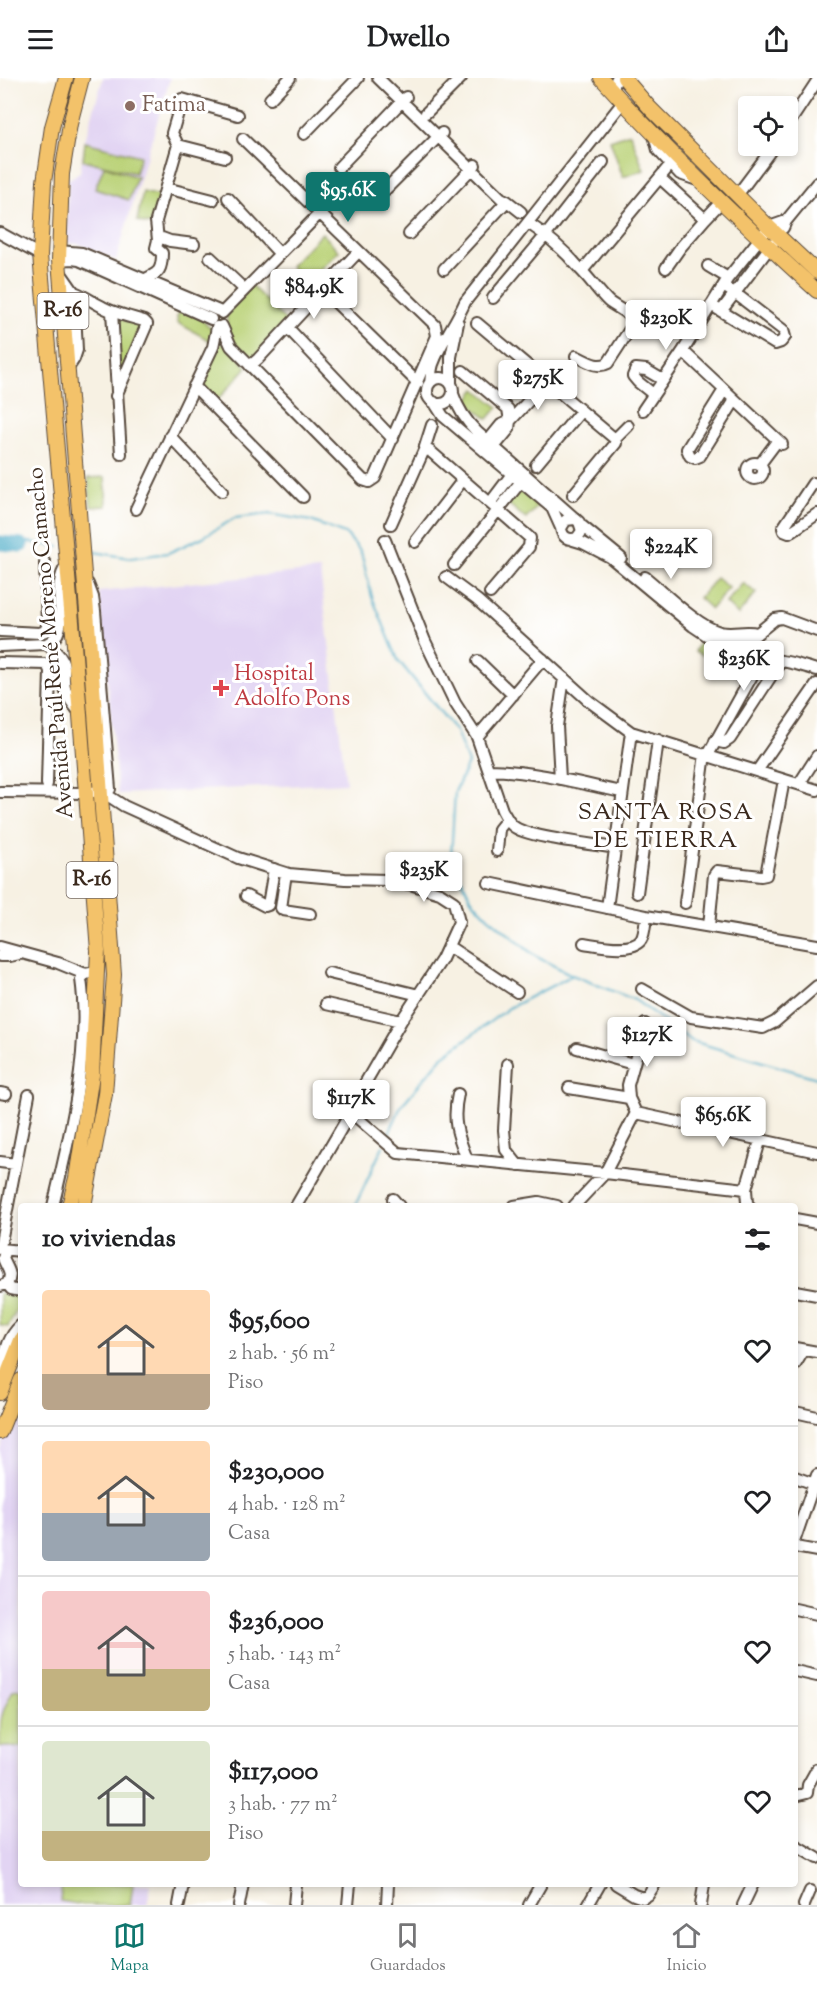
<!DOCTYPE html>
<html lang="es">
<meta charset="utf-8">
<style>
:root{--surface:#fff;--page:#f2f2f2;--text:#202124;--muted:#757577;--line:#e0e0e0;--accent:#0f766e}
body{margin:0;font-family:"Sorts Mill Goudy",serif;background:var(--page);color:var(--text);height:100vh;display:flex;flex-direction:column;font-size:22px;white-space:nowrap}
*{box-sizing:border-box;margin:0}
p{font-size:20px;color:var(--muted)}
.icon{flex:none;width:33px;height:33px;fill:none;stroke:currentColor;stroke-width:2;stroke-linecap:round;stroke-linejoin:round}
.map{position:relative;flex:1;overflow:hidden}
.details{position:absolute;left:18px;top:1125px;width:780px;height:684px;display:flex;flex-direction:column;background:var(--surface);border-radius:6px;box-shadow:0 3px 9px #0003}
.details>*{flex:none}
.tools{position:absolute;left:738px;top:18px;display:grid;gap:12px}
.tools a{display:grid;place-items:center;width:60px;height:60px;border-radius:6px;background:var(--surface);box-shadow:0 3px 9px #0003;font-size:30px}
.price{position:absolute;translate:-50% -51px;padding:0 14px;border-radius:6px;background:#fff;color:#222;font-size:20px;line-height:39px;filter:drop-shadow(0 2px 3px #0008)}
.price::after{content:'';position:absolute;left:50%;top:36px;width:18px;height:14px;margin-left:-9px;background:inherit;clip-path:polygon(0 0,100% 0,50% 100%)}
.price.selected{background:var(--accent);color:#fff}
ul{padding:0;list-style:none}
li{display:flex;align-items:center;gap:18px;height:150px;padding:0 24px}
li+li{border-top:2px solid var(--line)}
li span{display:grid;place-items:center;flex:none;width:168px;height:120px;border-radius:6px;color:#555}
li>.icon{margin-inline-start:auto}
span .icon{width:72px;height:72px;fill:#fffc;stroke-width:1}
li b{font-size:26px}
h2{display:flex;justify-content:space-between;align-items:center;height:72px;padding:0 24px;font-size:26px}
header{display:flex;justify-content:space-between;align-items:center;height:78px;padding:0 24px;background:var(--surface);font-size:27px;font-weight:700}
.menu{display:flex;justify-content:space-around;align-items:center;height:84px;border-top:2px solid var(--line);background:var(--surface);font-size:16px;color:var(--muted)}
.menu a{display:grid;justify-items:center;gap:3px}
.menu .selected{color:var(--accent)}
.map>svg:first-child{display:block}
</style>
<header><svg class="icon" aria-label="menu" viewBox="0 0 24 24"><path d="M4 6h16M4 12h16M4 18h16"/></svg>Dwello<svg class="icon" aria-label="share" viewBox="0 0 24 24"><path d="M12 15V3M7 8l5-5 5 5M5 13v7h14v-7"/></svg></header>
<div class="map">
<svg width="817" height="1827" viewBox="0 0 817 1827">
<rect width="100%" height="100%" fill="#fff"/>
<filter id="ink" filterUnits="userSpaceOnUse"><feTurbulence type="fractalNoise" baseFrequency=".0167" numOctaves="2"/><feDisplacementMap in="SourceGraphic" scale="12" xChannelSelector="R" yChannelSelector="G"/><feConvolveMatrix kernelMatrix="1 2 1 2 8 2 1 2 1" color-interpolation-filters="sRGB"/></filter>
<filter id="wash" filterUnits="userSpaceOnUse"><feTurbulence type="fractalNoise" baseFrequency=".008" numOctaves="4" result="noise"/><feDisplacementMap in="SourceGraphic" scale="24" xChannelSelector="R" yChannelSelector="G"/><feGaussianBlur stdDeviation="1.35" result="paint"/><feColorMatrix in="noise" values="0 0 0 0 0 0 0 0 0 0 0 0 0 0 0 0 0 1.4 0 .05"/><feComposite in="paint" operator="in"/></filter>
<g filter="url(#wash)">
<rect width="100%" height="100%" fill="#f7f1e3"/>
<path fill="#e2d4f3" d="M103,0h67l-54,182 -37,-16 -12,-1 1,-63 12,-8 5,-32z
M320,492l26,213 -228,11 -19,-202z
M12,1342l9,1v463h130l-4,21h-147v-457z"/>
<path fill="#bad277" stroke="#7a7e4a" stroke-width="1.5" d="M630,55l14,37 -21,7 -13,-37z
M85,64l55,14 -5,17 -52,-13z
M104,88l33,11 -8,23 -34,-11z
M143,114l16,4 -9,29 -13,-4z
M322,155l17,18 -33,32 -16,-17z
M250,206l39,40 -32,34 -11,1 -22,-32c4,-6 4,-9 0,-15z
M182,228l11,5 22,21 -3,10 -34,-19 -1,-6z
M115,238l26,11 -22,54z
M217,265l11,2 19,22 -33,37 -20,-19z
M476,311l22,18 -10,12 -22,-17z
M105,399l2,29 -16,1 -3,-29z
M518,412l21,15 -13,14 -19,-16z
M716,500l13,10 -18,21 -12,-11z
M743,505l13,10 -18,22 -12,-12z
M703,560l24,12 -8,14 -24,-13z
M0,1215l21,4v5l-13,25 -8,-2z
M21,1611v58h-21c0,-29 0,-32 13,-57z
M62,1806h71l-3,21h-47l-23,-4z"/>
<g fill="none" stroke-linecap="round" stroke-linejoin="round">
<path stroke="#45a8c5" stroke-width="2" d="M0,459l59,10
M89,473l41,7 38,-5 35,-16 32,-19 34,-4 42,7 36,14 14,17 11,45 26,63 58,71 12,32 -13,29 -4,65 20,42 17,18 47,39 37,19 63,25 57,41 125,37
M387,1060l14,-32 42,-50 66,-48 62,-32
M355,1128l28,-60"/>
<path stroke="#45a8c5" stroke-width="15" d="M0,465l21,2"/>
</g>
</g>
<g filter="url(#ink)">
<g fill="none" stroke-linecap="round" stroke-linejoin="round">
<defs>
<path id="minor" d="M378,0l123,120 6,3 14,11
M612,12l5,-12
M270,21l20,-21
M426,35l35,-35
M788,47l29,-44
M304,56l54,-56
M654,57l4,15 22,24 17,6
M178,67l47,12
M339,89l67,-70
M660,100l45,41 -25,29 -14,20
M166,110l47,12
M738,116l36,-48
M228,120l52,56
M373,124l69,-69
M705,141l17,-18
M528,145c20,13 37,28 52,46 10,10 18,22 28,32 9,8 24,11 24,25l-24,37c-11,6 -21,-2 -32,-7
M783,150l3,-7 31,-38
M0,155l40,22
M409,156l66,-69
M158,162l4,-2 8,3 24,3
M59,173l23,2 137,58
M210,179l34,32
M59,182l13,-1 7,1 132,59
M708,188l20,12
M444,191l63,-68
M582,193l89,-107
M60,194l14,20 3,58 -3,9 -6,9
M138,208c13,-16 24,-5 24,-33l-6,-5 2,-8 -2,-19 22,-76 -6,-12 10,-34 56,16
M323,212l95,93
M74,214c11,4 17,9 27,14 11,7 30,11 43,15l3,3 -31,72
M493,220l53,-63 57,-73
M711,227l64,39 6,-2 4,-5 -2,-7 -47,-36 -13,-8
M722,232l51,-67
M112,234l9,142
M222,235l97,-99
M477,245l138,116 1,4 -43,52
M222,248l9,20 132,134 6,2 6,-4 62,-142 -2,-11 -192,-186
M288,250l105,111
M690,259l-19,-15 -3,-6 1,-3 7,-5 23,16
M683,273l99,93
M250,288l8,-7 100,-107
M463,293l45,38 2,12
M427 313a13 13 0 1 1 26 0a13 13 0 1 1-26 0Z
M430,305c1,-6 1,-13 3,-19 8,-22 23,-41 32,-62l158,-200
M451,305v-26l7,-34
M194,308l109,111
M724,312l-37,59 3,7 5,2 5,-2 35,-56
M453,316c5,15 12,26 24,38l102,90 3,9 -5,7c-9,3 -15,-1 -16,-10l5,-8 9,-1
M653,316l-15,-12 -5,-6 3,-7 10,1 17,10
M434,324l9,14 109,92 9,20
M643,332l40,-59 45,-73 41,-51 17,-6
M510,343l36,-39
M170,358l52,55
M615,361l13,-13
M484,368l17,-21 9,-4 -1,8 -19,23
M424,372l6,1 100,87 -1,9 -39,46
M747 393a8 8 0 1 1 16 0a8 8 0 1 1-16 0Z
M760,386l18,-24
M536,387l45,-54
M813,405l-30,45 1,3 5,2 28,-19
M490,425l25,-33
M136,431l77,-162 4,-20
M391,446l33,-74 8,-25
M582,448l39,32
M385,462l40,101 30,62 22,34 25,73c3,5 6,12 11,16 14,12 81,18 102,22
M573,462l10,3 27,14 83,69 18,12 18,4 19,-1 27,-22 7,-1 35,13
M415,464l47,-61
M454,487l69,-86
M446,499l31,23 112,101 42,31 186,58
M645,499c20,16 52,49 75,55 13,3 25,-2 37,1
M0,553l40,2 5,-2 2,-5 -2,-63
M46,566c31,21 10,28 22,52 3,6 8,12 12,17
M0,568l46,-2c30,-13 1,-54 21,-79
M478,583l35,34
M0,585l47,1 3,7 -3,113
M477,659l66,-78
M715,663l9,2 6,-4 51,-78
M708,677l50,-90c15,-11 42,1 59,5
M489,692c45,1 89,13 133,22
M757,693l60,-87
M560,701l-3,-53 7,-48
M799,706l18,-28
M101,713l23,15 114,52 51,16 56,5 43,1 25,5 27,8 14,9 5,20 -17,37 -41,62 -48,83 -1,6 -56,96
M0,714l86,1 24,-4 -15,-178 -2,-14 -5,-13
M497,773l2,-22 8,-10
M286,795l-5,35 2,2 27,4
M489,805l157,33 171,29
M637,815l21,-153
M246,818l19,10 3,-1 6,-36
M685,825l20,-149
M607,830l24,-176
M709,848l5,-51 3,-4 44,5 5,-1 18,-95
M584,865c14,2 48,10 57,-3 4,-6 4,-17 5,-24
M448,868l69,46
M0,869l58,16 27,11
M0,878h10l9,-2
M329,895l90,22
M642,911l49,28 72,11 12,-6 42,-36
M326,926l75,17
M577,970l56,16
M508,986l-4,66 2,20 12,15
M569,1010l60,10
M0,1015l6,1
M458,1016c-6,26 -1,40 9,65
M352,1032l2,5 44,38 207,20 141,16 1,14 2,3
M636,1035l181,39
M636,1035l-7,-15 -1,-13 17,-61
M0,1084l16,2
M746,1111l14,-48
M393,1121l6,7
M53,1128c17,-70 38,-156 28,-227l4,-5 12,-2
M514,1128l25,-4 18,4
M574,1128l31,-33 31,-60
M795,1141l22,4
M0,1169l29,-152
M0,1171l21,2
M7,1206l4,5 10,2
M0,1208l7,-2c7,-11 -1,-16 -4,-26l3,-8
M795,1213l22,4
M795,1270l22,4
M795,1287l9,-15
M5,1301c-3,-21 0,-39 16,-54
M795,1334l22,5
M795,1399l22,8
M795,1461l22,-64
M795,1469l22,4
M795,1531l22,5
M795,1593l22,5
M795,1718l12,-3 1,-8 9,-16
M795,1767l22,13
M616,1806l18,11 9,3 5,-3 7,-11
M179,1827l4,-21
M239,1827l4,-21
M294,1827l2,-21
M348,1827l2,-21
M387,1827l1,-21
M529,1827l12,-21
M588,1827l12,-21
M701,1827l3,-21
M743,1827l10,-21
M804,1827l6,-14"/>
<path id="major" d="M66,0l-14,49 -8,55 -4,73 39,447 19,249 -6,124 -16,103 -7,28
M82,0l-12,46 -8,50 -3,86 36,453 19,262 -9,119 -21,112
M601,0c67,74 142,146 216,213
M624,0l26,30 119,119 48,45
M0,1315l21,-53
M0,1354l21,-52"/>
</defs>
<use href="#minor" stroke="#57483c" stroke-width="14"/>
<use href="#major" stroke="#57483c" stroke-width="16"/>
<use href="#minor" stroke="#fff" stroke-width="10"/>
<use href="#major" stroke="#f3c26a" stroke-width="14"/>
</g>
</g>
<circle fill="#8d6e63" stroke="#fff" stroke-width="2" cx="130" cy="28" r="6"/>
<path fill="#e0444e" stroke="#fff" stroke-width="2" d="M218 601h6v6h6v6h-6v6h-6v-6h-6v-6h6z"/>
<g text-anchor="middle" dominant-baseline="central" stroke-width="6" stroke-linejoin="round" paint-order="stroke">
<g fill="#fff" stroke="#766a62" stroke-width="1.5">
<rect x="37.5" y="215" width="51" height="36" rx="4.5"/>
<rect x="66.5" y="784" width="51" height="36" rx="4.5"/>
</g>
<g font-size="21" font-weight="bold" fill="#3b2a1e">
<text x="63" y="233">R-16</text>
<text x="92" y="802">R-16</text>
</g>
<g font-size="22" fill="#785e54" stroke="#fff" text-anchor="start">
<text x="142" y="28">Fatima</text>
</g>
<g font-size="22" fill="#3b2a1e" stroke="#fff">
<text transform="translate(52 565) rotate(-95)">Avenida Paúl René Moreno Camacho</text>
</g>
<g font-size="22" fill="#be3a42" stroke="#fff" text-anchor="start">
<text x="234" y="597">Hospital<tspan x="234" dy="25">Adolfo Pons</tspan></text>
</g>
<g font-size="24" letter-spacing="1.5" fill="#3b2a1e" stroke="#fff">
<text x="666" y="735">SANTA ROSA<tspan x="666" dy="28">DE TIERRA</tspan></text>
</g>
</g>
</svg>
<div class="tools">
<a><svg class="icon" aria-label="locate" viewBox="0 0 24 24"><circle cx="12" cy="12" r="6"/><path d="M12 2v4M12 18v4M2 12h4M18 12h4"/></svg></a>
</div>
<b class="price selected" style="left:348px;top:145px">$95.6K</b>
<b class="price" style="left:314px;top:242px">$84.9K</b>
<b class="price" style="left:666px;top:273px">$230K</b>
<b class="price" style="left:538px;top:333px">$275K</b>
<b class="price" style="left:671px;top:502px">$224K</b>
<b class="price" style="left:744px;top:614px">$236K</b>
<b class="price" style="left:424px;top:825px">$235K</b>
<b class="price" style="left:647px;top:990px">$127K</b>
<b class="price" style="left:351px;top:1053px">$117K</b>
<b class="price" style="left:723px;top:1070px">$65.6K</b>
<section class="details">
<h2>10 viviendas<svg class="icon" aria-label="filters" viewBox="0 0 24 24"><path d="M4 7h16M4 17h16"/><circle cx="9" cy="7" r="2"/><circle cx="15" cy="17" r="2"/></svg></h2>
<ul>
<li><span style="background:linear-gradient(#ffd9b3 70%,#b9a48a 0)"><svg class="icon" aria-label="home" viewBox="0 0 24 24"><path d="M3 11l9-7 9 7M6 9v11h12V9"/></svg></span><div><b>$95,600</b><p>2 hab. · 56 m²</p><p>Piso</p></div><svg class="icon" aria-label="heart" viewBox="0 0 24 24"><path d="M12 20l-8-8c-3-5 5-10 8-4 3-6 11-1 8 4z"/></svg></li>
<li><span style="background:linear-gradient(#ffd9b3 60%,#9aa5b1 0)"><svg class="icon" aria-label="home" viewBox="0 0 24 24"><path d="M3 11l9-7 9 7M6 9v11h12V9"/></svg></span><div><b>$230,000</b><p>4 hab. · 128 m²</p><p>Casa</p></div><svg class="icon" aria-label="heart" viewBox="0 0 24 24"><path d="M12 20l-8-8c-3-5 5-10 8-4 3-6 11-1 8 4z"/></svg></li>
<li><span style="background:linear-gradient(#f6c9c9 65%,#c2b280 0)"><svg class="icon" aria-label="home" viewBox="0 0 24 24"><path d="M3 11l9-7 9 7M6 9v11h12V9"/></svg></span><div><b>$236,000</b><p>5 hab. · 143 m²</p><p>Casa</p></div><svg class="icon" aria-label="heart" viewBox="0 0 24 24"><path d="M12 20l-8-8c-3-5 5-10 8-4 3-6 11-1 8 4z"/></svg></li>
<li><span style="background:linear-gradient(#dfe7d0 75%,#c2b280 0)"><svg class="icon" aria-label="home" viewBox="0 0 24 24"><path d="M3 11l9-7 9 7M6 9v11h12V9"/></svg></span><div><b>$117,000</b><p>3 hab. · 77 m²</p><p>Piso</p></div><svg class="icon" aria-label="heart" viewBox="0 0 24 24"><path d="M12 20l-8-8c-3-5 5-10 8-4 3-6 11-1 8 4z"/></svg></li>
</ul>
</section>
</div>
<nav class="menu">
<a class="selected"><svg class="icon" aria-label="map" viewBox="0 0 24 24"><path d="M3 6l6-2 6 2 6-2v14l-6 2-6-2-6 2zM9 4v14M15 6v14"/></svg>Mapa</a>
<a><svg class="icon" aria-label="saved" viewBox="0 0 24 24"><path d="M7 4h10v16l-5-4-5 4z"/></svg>Guardados</a>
<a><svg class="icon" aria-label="home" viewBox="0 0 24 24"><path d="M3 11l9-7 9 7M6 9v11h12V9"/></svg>Inicio</a>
</nav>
